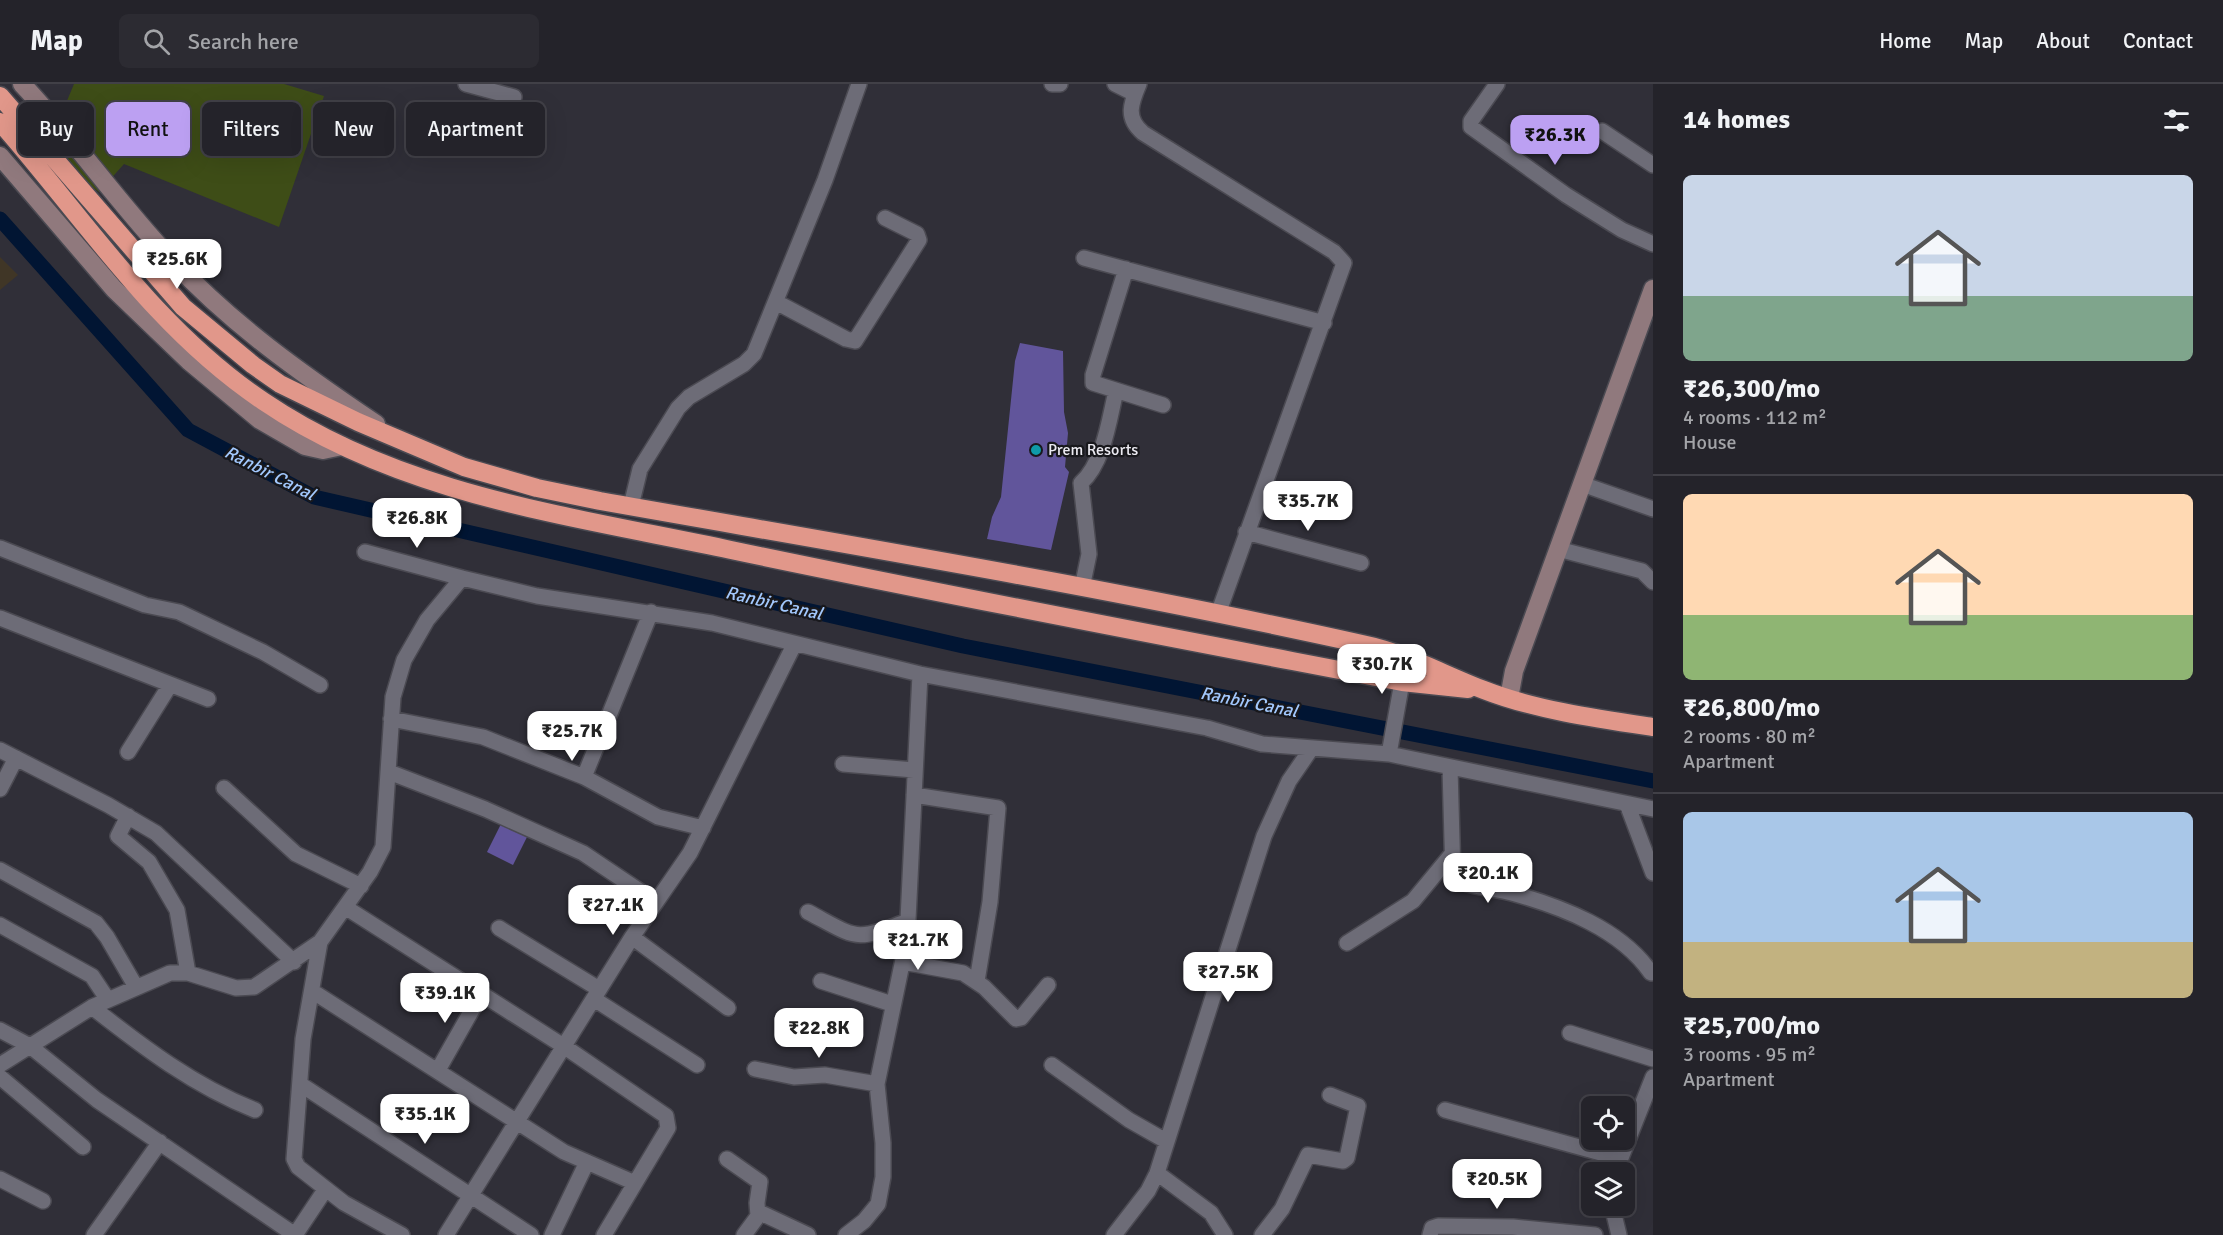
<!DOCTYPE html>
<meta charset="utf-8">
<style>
:root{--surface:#24232a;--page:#2c2b32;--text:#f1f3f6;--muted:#a3a4a8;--line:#414047;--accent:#bca0f2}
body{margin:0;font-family:Signika,sans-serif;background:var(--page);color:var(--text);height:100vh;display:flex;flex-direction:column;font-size:22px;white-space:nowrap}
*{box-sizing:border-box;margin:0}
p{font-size:20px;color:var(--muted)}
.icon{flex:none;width:33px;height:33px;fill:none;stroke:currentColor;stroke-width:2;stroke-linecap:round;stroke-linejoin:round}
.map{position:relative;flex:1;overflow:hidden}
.details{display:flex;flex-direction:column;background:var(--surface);width:570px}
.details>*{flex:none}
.guide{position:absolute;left:18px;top:18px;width:570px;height:54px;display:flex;gap:12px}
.tools{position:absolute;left:1581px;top:1012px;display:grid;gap:12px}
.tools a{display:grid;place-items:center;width:54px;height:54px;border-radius:9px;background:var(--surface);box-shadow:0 6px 24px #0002,0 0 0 2px var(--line);font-size:30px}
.price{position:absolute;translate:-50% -51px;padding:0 14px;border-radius:12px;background:#fff;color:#222;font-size:20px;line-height:39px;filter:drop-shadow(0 2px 3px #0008)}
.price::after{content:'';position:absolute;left:50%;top:36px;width:18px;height:14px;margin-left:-9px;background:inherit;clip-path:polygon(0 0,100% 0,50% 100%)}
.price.current{background:var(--accent);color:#111}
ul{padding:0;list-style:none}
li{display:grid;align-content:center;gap:12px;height:318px;padding:0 30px}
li+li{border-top:2px solid var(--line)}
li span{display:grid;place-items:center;height:186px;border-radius:9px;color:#555}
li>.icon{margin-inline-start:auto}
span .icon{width:108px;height:108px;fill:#fffc;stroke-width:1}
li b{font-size:26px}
h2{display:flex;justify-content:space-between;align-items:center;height:72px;padding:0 30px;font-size:26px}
.tag{padding:0 21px;border-radius:9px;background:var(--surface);box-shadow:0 6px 24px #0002,0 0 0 2px var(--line);font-size:21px;line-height:54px}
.tag.current{background:var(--accent);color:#111}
header{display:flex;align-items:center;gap:36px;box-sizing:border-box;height:84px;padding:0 30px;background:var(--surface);border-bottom:2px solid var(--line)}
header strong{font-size:28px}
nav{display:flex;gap:33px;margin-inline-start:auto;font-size:21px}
.search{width:420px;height:54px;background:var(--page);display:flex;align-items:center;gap:15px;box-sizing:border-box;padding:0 21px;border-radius:9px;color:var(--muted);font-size:22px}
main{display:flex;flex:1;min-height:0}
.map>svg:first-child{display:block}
</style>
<header>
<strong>Map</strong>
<div class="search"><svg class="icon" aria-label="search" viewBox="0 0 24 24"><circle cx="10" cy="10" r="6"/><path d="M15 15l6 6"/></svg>Search here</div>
<nav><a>Home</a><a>Map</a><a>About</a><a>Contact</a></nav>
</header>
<main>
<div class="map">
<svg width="1653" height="1151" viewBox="0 0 1653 1151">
<rect width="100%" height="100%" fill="#302f38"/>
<path fill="#403626" d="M0,173l18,18 -18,15z"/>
<path fill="#3e4d17" d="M74,0h210l40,12 -45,131 -155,-63 -25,28 -53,-41z"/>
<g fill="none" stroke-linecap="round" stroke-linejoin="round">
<path stroke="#011533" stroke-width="15" d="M0,135l188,211 126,67 649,149 690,135"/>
</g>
<path fill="#61559b" d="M1020,259l43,8 1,61 4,21 -3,34 4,5 -18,78 -64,-11 5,-22 9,-20 14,-136z
M503,736l26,13 -16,32 -26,-13z"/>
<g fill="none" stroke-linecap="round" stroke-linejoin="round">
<defs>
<path id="street" d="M466,0l48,13
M1052,0h8
M1115,0l20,10
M1139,0c-8,19 -14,34 4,49l191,119 10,11 -126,351
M1497,0l-26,37v6l95,68 56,35 31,14
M1602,47l51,34
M1084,174l240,65
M1126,185l-33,106v8l70,22
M776,218l70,37 9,2 64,-101 -2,-6 -32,-16
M1582,400l71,25
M631,422l9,-37 38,-61 11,-11 55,-33 10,-10 71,-174 34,-96
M1246,448l115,31
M0,464l145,57 34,7 84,40 57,33
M1558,465l84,22 11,11
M365,468l97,26
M1082,504l7,-34 -8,-71c23,-21 28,-63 35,-92
M651,528l-67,165 74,40 45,11
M0,534l208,81
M391,635l92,18 101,40
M0,666l108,55 48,28 138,129
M128,668l42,-67
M1389,670l13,-72
M843,680l71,6
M1450,684l3,109c14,11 42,11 59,16 50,14 109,36 139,80
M389,688l96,37 98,44 73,49
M224,704l72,66 65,32
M0,705l16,-31
M914,711l84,13 -8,94 -13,79
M1627,720l26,69
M128,732l-10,20 31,26 28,48 11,63
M0,786l96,53 11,14 29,50
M345,823l220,140 101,69 2,12 -64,107
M808,828c51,27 45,30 100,9
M0,841l92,51 16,24
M499,844l100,61
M632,853l96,71
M320,858l-17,97 -9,120 4,8 46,36 58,32
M1347,859l66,-42 38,-46
M903,878l60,11 21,14 32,32 5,-1 27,-33
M821,897l71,23
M312,907l252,161 71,31
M594,915l103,66
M92,923c51,40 102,79 163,103
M0,946l30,16 67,54 198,135 30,-45
M1570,949l83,26
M0,981l92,-58 78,-34h18l48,15 18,-1 66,-45 50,-70 13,-25 10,-150 11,-37 23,-40 35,-42 75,18 175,27 208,51 287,54 55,16 127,10 264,55
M1052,981l77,55 37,21
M755,985l39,8 31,-2 52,9
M438,986l43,-76
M0,993l83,70
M300,1000l231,151
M1445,1026l174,48
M727,1075l33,23 -3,21 1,13 -14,19
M1157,1089l54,40 14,22
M1615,1089l38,-96
M0,1095l43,22
M1612,1122l7,29
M759,1128l49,23
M94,1151l66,-93
M446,1151l186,-298 58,-84 104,-208
M552,1151l35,-73
M846,1151l18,-14 14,-17 5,-27v-34l-6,-59 30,-144 13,-266
M1114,1151l34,-44 9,-18 107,-337 25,-55 22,-32
M1262,1151l20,-26 26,-54 35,6 4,-3 11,-52 -28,-11
M1430,1151l2,-7 6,-2 75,1 82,8"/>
<path id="secondary" d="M22,0c52,55 96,119 148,174 61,66 132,116 206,166
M0,72l114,133 75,72 71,59 45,26 18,4 19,-4
M1509,614l5,-27 139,-382"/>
<path id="highway" d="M0,12l183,211 70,58 27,19 78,38 106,45 73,21 63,13c254,45 510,87 762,143 44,9 80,30 122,46 51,20 115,29 169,37
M0,38c84,96 155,207 263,279 138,94 308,115 468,149 223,47 447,89 671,132l66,7"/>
</defs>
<use href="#street" stroke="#4b4a52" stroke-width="18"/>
<use href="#secondary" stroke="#4b4a52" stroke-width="21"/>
<use href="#highway" stroke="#4b4a52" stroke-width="21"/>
<use href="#street" stroke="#6d6c77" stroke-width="15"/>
<use href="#secondary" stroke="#90797d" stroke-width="18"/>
<use href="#highway" stroke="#e1978a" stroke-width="18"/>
</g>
<circle fill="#0f9aa8" stroke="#18181c" stroke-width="2" cx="1036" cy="366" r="6"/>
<g text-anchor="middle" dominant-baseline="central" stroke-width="4.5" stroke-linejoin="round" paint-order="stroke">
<g font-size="16" fill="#ecebf2" stroke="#18181c" text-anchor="start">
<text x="1048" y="366">Prem Resorts</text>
</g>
<g font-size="18" font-style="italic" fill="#a2c8fd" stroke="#18181c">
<text transform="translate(270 389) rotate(27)">Ranbir Canal</text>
<text transform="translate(774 519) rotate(13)">Ranbir Canal</text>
<text transform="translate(1249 618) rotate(11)">Ranbir Canal</text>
</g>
</g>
</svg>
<div class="tools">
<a><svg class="icon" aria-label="locate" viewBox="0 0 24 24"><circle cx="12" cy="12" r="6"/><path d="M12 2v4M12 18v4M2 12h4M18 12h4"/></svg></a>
<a><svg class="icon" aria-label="layers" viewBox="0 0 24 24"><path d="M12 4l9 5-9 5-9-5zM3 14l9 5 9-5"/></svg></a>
</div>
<b class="price current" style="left:1555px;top:82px">₹26.3K</b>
<b class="price" style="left:177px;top:206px">₹25.6K</b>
<b class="price" style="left:1308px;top:448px">₹35.7K</b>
<b class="price" style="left:417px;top:465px">₹26.8K</b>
<b class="price" style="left:1382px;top:611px">₹30.7K</b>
<b class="price" style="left:572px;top:678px">₹25.7K</b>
<b class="price" style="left:1488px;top:820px">₹20.1K</b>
<b class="price" style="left:613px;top:852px">₹27.1K</b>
<b class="price" style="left:918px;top:887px">₹21.7K</b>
<b class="price" style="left:1228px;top:919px">₹27.5K</b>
<b class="price" style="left:445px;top:940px">₹39.1K</b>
<b class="price" style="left:819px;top:975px">₹22.8K</b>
<b class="price" style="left:425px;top:1061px">₹35.1K</b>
<b class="price" style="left:1497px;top:1126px">₹20.5K</b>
<div class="guide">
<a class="tag">Buy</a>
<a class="tag current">Rent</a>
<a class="tag">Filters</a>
<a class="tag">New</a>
<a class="tag">Apartment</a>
</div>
</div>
<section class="details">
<h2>14 homes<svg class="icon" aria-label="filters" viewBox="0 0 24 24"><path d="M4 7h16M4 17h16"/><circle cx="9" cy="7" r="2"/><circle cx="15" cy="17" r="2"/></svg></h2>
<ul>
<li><span style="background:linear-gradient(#c9d6e8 65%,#7fa58c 0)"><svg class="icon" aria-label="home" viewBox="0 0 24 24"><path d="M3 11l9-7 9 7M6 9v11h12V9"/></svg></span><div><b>₹26,300/mo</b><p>4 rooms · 112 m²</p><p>House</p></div></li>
<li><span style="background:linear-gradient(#ffd9b3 65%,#8fb573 0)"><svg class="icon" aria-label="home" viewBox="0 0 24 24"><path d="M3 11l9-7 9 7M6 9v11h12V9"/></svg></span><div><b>₹26,800/mo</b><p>2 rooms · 80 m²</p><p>Apartment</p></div></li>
<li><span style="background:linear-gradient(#a9c7e8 70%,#c2b280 0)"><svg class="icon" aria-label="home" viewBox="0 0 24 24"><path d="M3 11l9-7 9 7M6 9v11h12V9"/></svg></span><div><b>₹25,700/mo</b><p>3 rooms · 95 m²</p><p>Apartment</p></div></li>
</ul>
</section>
</main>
